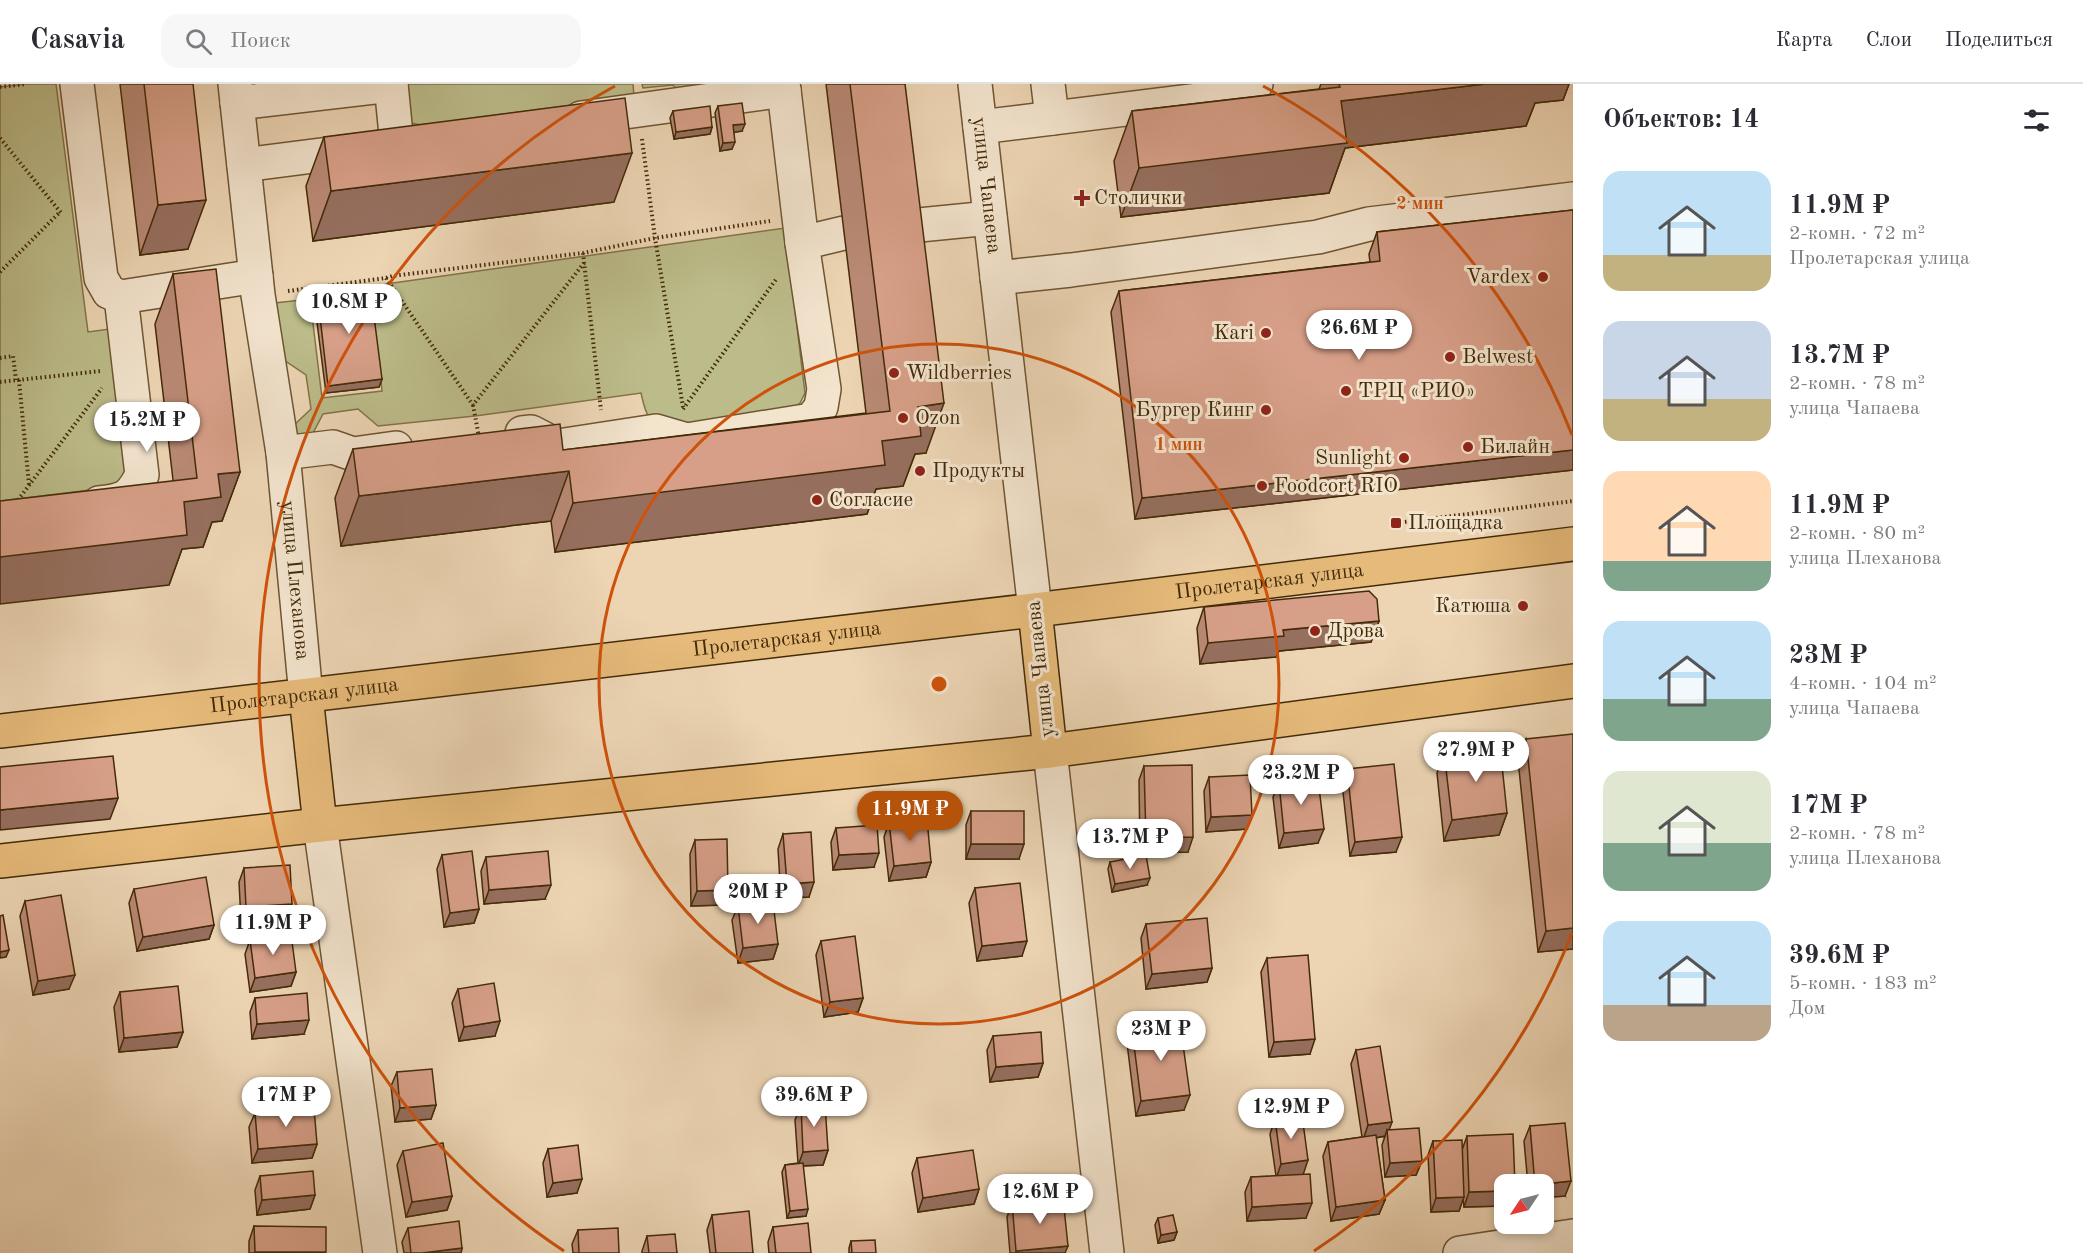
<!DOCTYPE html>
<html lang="ru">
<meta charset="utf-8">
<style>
:root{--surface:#fff;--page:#f7f7f7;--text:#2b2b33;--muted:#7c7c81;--line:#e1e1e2;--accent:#b45309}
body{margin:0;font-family:"Old Standard TT",serif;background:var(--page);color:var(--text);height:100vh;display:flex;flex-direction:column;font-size:22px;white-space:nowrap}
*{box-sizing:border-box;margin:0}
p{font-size:20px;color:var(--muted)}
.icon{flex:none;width:33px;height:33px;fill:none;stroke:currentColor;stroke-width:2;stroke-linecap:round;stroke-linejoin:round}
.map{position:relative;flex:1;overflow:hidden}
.details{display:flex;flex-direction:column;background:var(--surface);width:510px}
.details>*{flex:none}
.needle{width:39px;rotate:235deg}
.controls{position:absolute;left:1494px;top:1090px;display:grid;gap:12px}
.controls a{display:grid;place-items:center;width:60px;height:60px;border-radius:12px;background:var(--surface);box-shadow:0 3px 9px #0003;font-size:30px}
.price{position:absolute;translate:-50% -51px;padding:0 14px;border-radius:21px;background:#fff;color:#222;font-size:20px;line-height:39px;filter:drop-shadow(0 2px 3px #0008)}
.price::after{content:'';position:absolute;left:50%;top:36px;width:18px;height:14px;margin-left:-9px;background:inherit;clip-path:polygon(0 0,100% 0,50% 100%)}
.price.selected{background:var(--accent);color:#fff}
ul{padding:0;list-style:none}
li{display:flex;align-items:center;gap:18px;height:150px;padding:0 30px}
li span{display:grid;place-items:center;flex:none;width:168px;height:120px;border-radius:18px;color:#555}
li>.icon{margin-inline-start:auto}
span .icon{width:72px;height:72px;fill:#fffc;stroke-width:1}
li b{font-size:26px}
h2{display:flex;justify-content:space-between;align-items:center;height:72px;padding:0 30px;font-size:26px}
header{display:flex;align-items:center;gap:36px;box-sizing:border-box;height:84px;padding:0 30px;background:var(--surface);border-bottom:2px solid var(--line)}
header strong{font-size:28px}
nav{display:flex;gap:33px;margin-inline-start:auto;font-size:21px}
.search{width:420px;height:54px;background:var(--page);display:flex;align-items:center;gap:15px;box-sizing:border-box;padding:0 21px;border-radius:18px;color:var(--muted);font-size:22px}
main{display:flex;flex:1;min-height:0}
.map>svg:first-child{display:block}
</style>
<header>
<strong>Casavia</strong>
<div class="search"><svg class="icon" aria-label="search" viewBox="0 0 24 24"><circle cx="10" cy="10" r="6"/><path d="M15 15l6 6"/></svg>Поиск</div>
<nav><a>Карта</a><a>Слои</a><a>Поделиться</a></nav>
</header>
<main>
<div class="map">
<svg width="1573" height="1169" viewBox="0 0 1573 1169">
<rect width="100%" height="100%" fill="#edd5b4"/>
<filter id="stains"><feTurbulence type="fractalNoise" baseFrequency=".00333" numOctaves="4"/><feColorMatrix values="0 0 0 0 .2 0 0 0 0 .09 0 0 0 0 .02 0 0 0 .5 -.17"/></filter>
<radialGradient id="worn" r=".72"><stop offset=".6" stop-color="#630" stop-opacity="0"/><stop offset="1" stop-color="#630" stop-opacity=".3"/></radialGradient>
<path fill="#bcbc8a" stroke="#807448" stroke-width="1.5" d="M26,0h30l32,248 29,-4 17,147 -11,11 -123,15v-414z
M402,0h231l1,13 -213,28 -10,-2z
M642,0h90l-53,8 -6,-7 -30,3z
M785,144l20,165 -5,10 -8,6 -122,17c-24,-5 -24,-11 -29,-33l-166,23 -97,10 -20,-17 -35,5 -11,21 -19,3 -1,-11 19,-18 -5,-34 -25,-17 -6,-55 35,-4 12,99 60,-7 -11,-99 15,-8z"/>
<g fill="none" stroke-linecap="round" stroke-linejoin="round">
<defs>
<g id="minor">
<path d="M77,0l24,194 8,14 12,5 135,-21"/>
<path id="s1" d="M235,0l23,211 25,158 23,243"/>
<path d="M391,0l6,61"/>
<path id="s2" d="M975,0l60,526"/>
<path d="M1048,0l4,34"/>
<path d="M237,19l154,-18"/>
<path d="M581,34l203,-28"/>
<path d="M980,43l259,-32 13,-6 4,-5"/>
<path d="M244,81l116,-15"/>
<path d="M899,143l91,-9"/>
<path d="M802,159l42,-10"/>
<path d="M997,194l74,-8 247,-33 51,-13 204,-25"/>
<path d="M522,349l9,-1 27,14 98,-15 31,9 124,-20 10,-13 3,-18 -22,-146 -18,-153 -4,-6"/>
<path d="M283,369l50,-6 20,7 43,-6"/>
<path d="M99,419c26,-3 31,-5 43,-28l-21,-178"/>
<path d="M1050,667l57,502"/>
<path d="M320,741l60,428"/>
<path d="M1460,1169l113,-17"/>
</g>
<g id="major">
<path d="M1035,526l15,141"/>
<path d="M306,612l14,129"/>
<path id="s3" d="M0,647l1035,-121 538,-66"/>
<path d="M0,777l320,-36 730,-74 523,-70"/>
</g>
</defs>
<use href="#minor" stroke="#6e5632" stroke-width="36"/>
<use href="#major" stroke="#432b07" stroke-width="36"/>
<path stroke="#432b07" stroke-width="4" stroke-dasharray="1.5 3" stroke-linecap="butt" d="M0,3l26,-3
M0,54l62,76
M642,55l13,99 28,169
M583,169l18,157
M0,188l60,-60
M386,194l87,127 111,-142
M288,207l98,-13 6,-2 191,-23 72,-15 115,-17
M0,274l13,-2 3,24
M19,296l10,105
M0,298l101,-11
M473,321l6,32
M683,325l94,-131
M18,416l84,-112
M1396,439l177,-22"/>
<use href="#minor" stroke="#f3e4ce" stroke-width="33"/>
<use href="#major" stroke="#e6ba7a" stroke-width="33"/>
</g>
<path fill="#b98975" stroke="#432b07" stroke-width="1.5" d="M120,0h73l-5,165 -48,6z
M826,0h79l21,369 -11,1 -12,32 -27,3 -9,25 -312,38 -4,-31 -210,25 -6,-48 18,-49 210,1 303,-37z
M1321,0h248l-6,16 -28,3 -9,23 -181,22 -16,45 -208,24 -7,-56 18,-50 187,-22z
M718,22l24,25 -8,1 -2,17 -12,2 -5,-38z
M673,27l39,16 -2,7 -36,5 -4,-21z
M324,53l290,65 -301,39 -7,-55z
M1573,126v260l-438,49 -24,-207 8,-21 251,-29 -1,-8 8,-22z
M173,190l67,198 -18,49 -10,1 -9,25 -21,2 -13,36 4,-105 -18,-156z
M317,207l65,88 -3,8 -53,6 -12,-94z
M1204,523l175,14 -8,21 -92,9 -3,6 -76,7 -3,-36z
M1526,655l47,210 -35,3 -20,-192z
M1444,668l63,61 -8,22 -55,6 -7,-68z
M1144,682l44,86 -48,1 -1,-73z
M1347,685l49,83 -46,4 -8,-73z
M1209,693l38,52 -41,3 -2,-41z
M1279,699l39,60 -39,5 -6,-51z
M971,727l48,48h-53v-34z
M889,738l42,40 -5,15 -37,4 -5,-44z
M836,744l38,39 -41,3 -2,-28z
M783,750l26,63 -28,1 -3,-49z
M695,756l28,65 -32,1 -1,-52z
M442,771l37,54 -5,14 -30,4 -7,-58z
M486,773l59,42 -61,5 -3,-33z
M1110,778l37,23 -35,7 -4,-23z
M244,784l43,50 -46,3 -2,-39z
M975,804l47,68 -45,5 -8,-58z
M134,805l80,36 -5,14 -72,12 -8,-48z
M25,817l44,88 -36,6 -13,-79z
M738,822l40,38 -5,15 -35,4 -6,-43z
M1146,840l66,44 -5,14 -61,7 -5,-51z
M250,856l46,32 -5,14 -41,6 -5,-38z
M821,857l42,57 -5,14 -34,5 -8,-62z
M1267,874l43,96 -41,3 -8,-85z
M458,905l37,47 -36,5 -7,-38z
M120,908l63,40 -6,15 -58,5 -5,-45z
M255,914l49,36 -52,5 -2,-27z
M1132,945l52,81 -48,6 -9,-73z
M993,952l50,27 -5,14 -48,5 -3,-32z
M1356,966l33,80 33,31 -6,14 -31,2 -3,-32 3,-9 -9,2 9,62 -6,14 -48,7 -8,-65 5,-14 34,-5 -11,-73z
M397,988l39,33 -5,14 -36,3 -4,-36z
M801,1022l27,44 -5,15 -20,1 3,50 -19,2 -5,-46 3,-7 13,-2 -3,-43z
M255,1029l62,31 -5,14 -60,5 -3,-36z
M1275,1035l28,55 3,44 -59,3 -2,-29 6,-15 25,-1 -6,-42z
M1530,1042l35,70 -21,-11h-16l-4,-44z
M1467,1052l37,49v21l-40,1 -1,-9 -4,13 -28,1 -3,-57 5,-14 29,9z
M548,1065l29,44 -30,4 -4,-34z
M403,1067l49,45 -5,14 -41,7 -9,-52z
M917,1074l62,31 -5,15 -56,8 -6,-39z
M260,1092l55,19 -5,14 -53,6 -2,-25z
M1012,1119l53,50h-55l-3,-36z
M712,1131l41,38h-43l-3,-23z
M1158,1134l19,14 -3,8 -16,3 -3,-18z
M254,1142l72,27h-77v-12z
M773,1143l38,26h-42l-1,-11z
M408,1144l54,20 -1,5h-57l-2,-11z
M578,1146l41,23h-46l-1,-9z
M647,1152l30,17h-35v-2z
M851,1157l25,12h-27v-5z"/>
<path fill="#966f5f" stroke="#432b07" stroke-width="1.5" d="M1485,0h84l-6,16 -28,3 -9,23 -181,22 -16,45 -208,24 18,-49 202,-67z
M745,40l-3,7 -12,2 3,-8z
M712,43l-2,7 -36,5 2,-7z
M735,58l-3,7 -12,2 3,-8z
M632,69l-18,49 -301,39 18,-50z
M206,116l-18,49 -48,6 18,-50z
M382,295l-3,8 -53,6 2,-7z
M944,319l-18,50 -11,1 -12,32 -27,3 -9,25 -312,38 18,-49 309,-62 36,-34z
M1573,366v20l-438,49 7,-21z
M569,387l-18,50 -210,25 18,-50z
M240,388l-18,49 -10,1 -9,25 -21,2 -13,36 -169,19v-47l184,-55 34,-28z
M1379,537l-8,21 -92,9 -3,6 -76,7 8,-21 75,-13z
M118,714l-8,21 -110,11v-20z
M1507,729l-8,22 -55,6 8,-21z
M1252,731l-5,14 -41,3 5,-15z
M1324,745l-6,14 -39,5 5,-15z
M1193,753l-5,15 -48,1 6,-15z
M1402,753l-6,15 -46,4 5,-14z
M971,760h53l-5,15h-53z
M879,769l-5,14 -41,3 6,-15z
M931,778l-5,15 -37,4 5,-15z
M1150,794l-3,7 -35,7 3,-8z
M814,798l-5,15 -28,1 6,-14z
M551,801l-6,14 -61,5 5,-14z
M728,806l-5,15 -32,1 6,-15z
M292,820l-5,14 -46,3 5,-14z
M479,825l-5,14 -30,4 6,-14z
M214,841l-5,14 -72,12 6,-14z
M1573,844v21l-35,3 8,-21z
M1027,857l-5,15 -45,5 5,-15z
M778,860l-5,15 -35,4 5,-15z
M9,866l-3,7 -6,1v-6z
M1212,884l-5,14 -61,7 6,-15z
M296,888l-5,14 -41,6 5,-14z
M75,891l-6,14 -36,6 5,-14z
M863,914l-5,14 -34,5 6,-15z
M309,936l-5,14 -52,5 5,-15z
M500,937l-5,15 -36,5 5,-14z
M183,948l-6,15 -58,5 5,-14z
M1315,955l-5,15 -41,3 5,-15z
M1043,979l-5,14 -48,5 6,-15z
M1190,1011l-6,15 -48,6 5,-15z
M436,1021l-5,14 -36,3 5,-14z
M1392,1038l-4,11 -1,-3 -2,6 -22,4 5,-15z
M317,1060l-5,14 -60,5 6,-14z
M828,1066l-5,15 -25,1 5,-14z
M1308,1076l-5,15 -27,4 5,-15z
M1422,1077l-6,14 -31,2 5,-14z
M582,1095l-5,14 -30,4 6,-14z
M1571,1097l-6,15 -21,2v-13h-9z
M979,1105l-5,15 -56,8 5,-14z
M1504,1107v15l-40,1 5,-15z
M315,1111l-5,14 -53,6 5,-15z
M452,1112l-5,14 -41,7 6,-15z
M1464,1113l-5,14 -28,1 5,-14z
M1385,1116l-6,14 -48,7 5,-14z
M1312,1119l-6,15 -59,3 5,-14z
M808,1125l-2,7 -19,2 3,-7z
M1177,1148l-3,8 -16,3 3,-8z
M1068,1162l-3,7h-49v-2z
M462,1164l-1,5h-39z
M255,1168h71l-72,1z"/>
<path fill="#d79f88" stroke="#432b07" stroke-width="1.5" d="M144,0h49l13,116 -48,5z
M850,0h55l39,319 -26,4 3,29 -39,5 3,24 -312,38 -4,-32 -210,25 -6,-47 207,-25 3,26 327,-39z
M1339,0h146l-144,17 6,42 -208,25 -7,-57 208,-24z
M625,14l7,55 -301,38 -7,-54z
M742,19l3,21 -12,1 2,17 -12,1 -5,-37z
M710,22l2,21 -36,5 -3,-21z
M1573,126v240l-431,48 -23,-207 261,-30 -3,-29z
M216,185l24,203 -22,2 3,23 -37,5 3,33 -187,22v-56l197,-23 -24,-204z
M370,201l12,94 -54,7 -11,-95z
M1369,507l8,8 2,22 -96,9 1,6 -76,7 -4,-36z
M1573,650v194l-27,3 -20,-192z
M1500,662l7,67 -55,7 -8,-68z
M113,672l5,42 -118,12v-43z
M1394,680l8,73 -47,5 -8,-73z
M1192,681l1,72 -47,1 -2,-72z
M1250,691l2,40 -41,2 -2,-40z
M1318,695l6,50 -40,4 -5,-50z
M971,727h53v33h-53z
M927,735l4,43 -37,4 -5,-44z
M877,741l2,28 -40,2 -3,-27z
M811,748l3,50 -27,2 -4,-50z
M727,755l1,51 -31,1 -2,-51z
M472,767l7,58 -29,4 -8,-58z
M548,767l3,34 -62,5 -3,-33z
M1146,771l4,23 -35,6 -5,-22z
M290,781l2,39 -46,3 -2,-39z
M206,793l8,48 -71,12 -9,-48z
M1020,799l7,58 -45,5 -7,-58z
M61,811l14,80 -37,6 -13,-80z
M773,818l5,42 -35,4 -5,-42z
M3,831l6,35 -9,2v-36z
M1207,834l5,50 -60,6 -6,-50z
M291,850l5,38 -41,6 -5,-38z
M855,852l8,62 -33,4 -9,-61z
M1308,871l7,84 -41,3 -7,-84z
M494,899l6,38 -36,6 -6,-38z
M178,902l5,46 -59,6 -4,-46z
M307,909l2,27 -52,4 -2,-26z
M1180,939l10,72 -49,6 -9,-72z
M1041,948l2,31 -47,4 -3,-31z
M1380,962l12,76 -24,3 -12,-75z
M432,985l4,36 -36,3 -3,-36z
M825,1020l3,46 -25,2 -2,-46z
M314,1024l3,36 -59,5 -3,-36z
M1302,1031l6,45 -27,4 -6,-45z
M1565,1039l6,58 -36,4 -5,-59z
M1419,1044l3,33 -32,2 -3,-33z
M1513,1050l2,51h-11v6l-35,1 -2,-56z
M1376,1051l9,65 -49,7 -8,-65z
M1462,1056l2,57 -28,1 -3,-57z
M443,1059l9,53 -40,6 -9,-51z
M578,1061l4,34 -29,4 -5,-34z
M973,1066l6,39 -56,9 -6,-40z
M803,1079l5,46 -18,2 -5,-46z
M313,1087l2,24 -53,5 -2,-24z
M1310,1090l2,29 -60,4 -1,-30z
M1063,1114l5,48 -52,5 -4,-48z
M749,1127l4,42h-37l-4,-38z
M1173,1131l4,17 -16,3 -3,-17z
M459,1137l3,27 -40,5h-11l-3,-25z
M808,1139l3,30h-35l-3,-26z
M254,1142l72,1v25h-71z
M618,1144l1,25h-40l-1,-23z
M675,1150l2,19h-28l-2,-17z
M875,1156l1,13h-24l-1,-12z"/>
<g fill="none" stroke="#cf520b" stroke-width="3">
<circle cx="939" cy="600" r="340"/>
<path d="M1572 849A680 680 0 0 1 1314 1167M564 1167A680 680 0 0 1 615 2M1263 2A680 680 0 0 1 1572 351"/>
</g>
<g fill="#8f2418" stroke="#f3e4ce" stroke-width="2">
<path d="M1079 105h6v6h6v6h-6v6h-6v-6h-6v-6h6z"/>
<circle cx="1543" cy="193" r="6"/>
<circle cx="1266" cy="249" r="6"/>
<circle cx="1450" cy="273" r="6"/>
<circle cx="894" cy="289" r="6"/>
<circle cx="1346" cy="307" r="6"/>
<circle cx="1266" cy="326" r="6"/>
<circle cx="903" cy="334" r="6"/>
<circle cx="1468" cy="363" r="6"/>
<circle cx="1404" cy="374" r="6"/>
<circle cx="920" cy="387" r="6"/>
<circle cx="1262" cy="402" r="6"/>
<circle cx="817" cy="416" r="6"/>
<rect x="1390" y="433" width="12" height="12" rx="3"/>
<circle cx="1523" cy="522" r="6"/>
<circle cx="1315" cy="547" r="6"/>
</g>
<g text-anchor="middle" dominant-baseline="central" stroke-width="6" stroke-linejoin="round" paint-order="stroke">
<g font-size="21" fill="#432b07" stroke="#f3e4ce">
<text stroke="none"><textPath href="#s2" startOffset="102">улица Чапаева</textPath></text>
<text stroke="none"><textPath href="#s1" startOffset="500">улица Плеханова</textPath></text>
<text stroke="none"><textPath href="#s3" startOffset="1278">Пролетарская улица</textPath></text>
<text stroke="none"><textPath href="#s3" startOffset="792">Пролетарская улица</textPath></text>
<text transform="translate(1041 585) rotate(-96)">улица Чапаева</text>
<text stroke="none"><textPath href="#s3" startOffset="306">Пролетарская улица</textPath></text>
</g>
<g font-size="21" fill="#432b07" stroke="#f3e4ce" text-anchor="start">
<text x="1094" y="114">Столички</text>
<text x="1531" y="193" text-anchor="end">Vardex</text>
<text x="1254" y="249" text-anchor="end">Kari</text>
<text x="1462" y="273">Belwest</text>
<text x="906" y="289">Wildberries</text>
<text x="1358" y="307">ТРЦ «РИО»</text>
<text x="1254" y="326" text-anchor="end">Бургер Кинг</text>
<text x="915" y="334">Ozon</text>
<text x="1480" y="363">Билайн</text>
<text x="1392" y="374" text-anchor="end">Sunlight</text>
<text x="932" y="387">Продукты</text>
<text x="1274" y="402">Foodcort RIO</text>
<text x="829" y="416">Согласие</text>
<text x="1408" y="439">Площадка</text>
<text x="1511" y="522" text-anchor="end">Катюша</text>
<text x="1327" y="547">Дрова</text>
</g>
</g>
<circle cx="939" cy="600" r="9" fill="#cf520b" stroke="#f3e4ce" stroke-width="3"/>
<g font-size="18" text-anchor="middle" font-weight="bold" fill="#cf520b" stroke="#f3e4ce" stroke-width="6" stroke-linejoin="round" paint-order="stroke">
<text x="1420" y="125">2 мин</text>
<text x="1179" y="366">1 мин</text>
</g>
<rect width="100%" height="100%" filter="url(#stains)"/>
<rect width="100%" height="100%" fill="url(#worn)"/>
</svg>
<div class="controls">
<a><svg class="needle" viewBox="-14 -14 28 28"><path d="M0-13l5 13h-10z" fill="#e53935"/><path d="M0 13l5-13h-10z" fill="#7c7c81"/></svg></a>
</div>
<b class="price" style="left:349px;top:251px">10.8M ₽</b>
<b class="price" style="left:1359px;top:277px">26.6M ₽</b>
<b class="price" style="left:147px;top:369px">15.2M ₽</b>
<b class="price" style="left:1476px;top:699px">27.9M ₽</b>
<b class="price" style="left:1301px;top:722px">23.2M ₽</b>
<b class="price selected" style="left:910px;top:758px">11.9M ₽</b>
<b class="price" style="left:1130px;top:786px">13.7M ₽</b>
<b class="price" style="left:758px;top:841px">20M ₽</b>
<b class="price" style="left:273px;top:872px">11.9M ₽</b>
<b class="price" style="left:1161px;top:978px">23M ₽</b>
<b class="price" style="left:286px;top:1044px">17M ₽</b>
<b class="price" style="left:814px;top:1044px">39.6M ₽</b>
<b class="price" style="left:1291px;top:1056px">12.9M ₽</b>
<b class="price" style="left:1040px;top:1141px">12.6M ₽</b>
</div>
<section class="details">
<h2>Объектов: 14<svg class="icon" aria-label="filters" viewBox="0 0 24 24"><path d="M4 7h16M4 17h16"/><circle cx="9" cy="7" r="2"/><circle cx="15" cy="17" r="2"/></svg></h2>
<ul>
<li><span style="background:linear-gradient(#bfe0f5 70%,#c2b280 0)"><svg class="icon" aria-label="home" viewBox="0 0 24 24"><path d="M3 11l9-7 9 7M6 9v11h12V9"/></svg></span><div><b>11.9M ₽</b><p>2-комн. · 72 m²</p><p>Пролетарская улица</p></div></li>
<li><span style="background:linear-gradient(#c9d6e8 65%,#c2b280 0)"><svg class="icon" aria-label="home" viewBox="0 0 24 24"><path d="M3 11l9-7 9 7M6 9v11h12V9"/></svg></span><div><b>13.7M ₽</b><p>2-комн. · 78 m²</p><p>улица Чапаева</p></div></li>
<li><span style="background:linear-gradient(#ffd9b3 75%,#7fa58c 0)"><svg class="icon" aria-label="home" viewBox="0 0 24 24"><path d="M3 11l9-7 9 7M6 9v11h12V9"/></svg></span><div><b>11.9M ₽</b><p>2-комн. · 80 m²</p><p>улица Плеханова</p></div></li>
<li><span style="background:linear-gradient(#bfe0f5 65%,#7fa58c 0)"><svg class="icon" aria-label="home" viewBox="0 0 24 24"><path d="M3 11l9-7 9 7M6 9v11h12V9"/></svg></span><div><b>23M ₽</b><p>4-комн. · 104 m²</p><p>улица Чапаева</p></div></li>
<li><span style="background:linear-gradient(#dfe7d0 60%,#7fa58c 0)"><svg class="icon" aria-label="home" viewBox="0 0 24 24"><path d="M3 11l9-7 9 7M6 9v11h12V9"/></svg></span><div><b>17M ₽</b><p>2-комн. · 78 m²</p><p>улица Плеханова</p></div></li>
<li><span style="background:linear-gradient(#bfe0f5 70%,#b9a48a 0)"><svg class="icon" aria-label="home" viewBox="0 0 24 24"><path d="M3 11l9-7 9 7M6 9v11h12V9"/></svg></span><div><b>39.6M ₽</b><p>5-комн. · 183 m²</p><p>Дом</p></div></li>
</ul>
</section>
</main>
